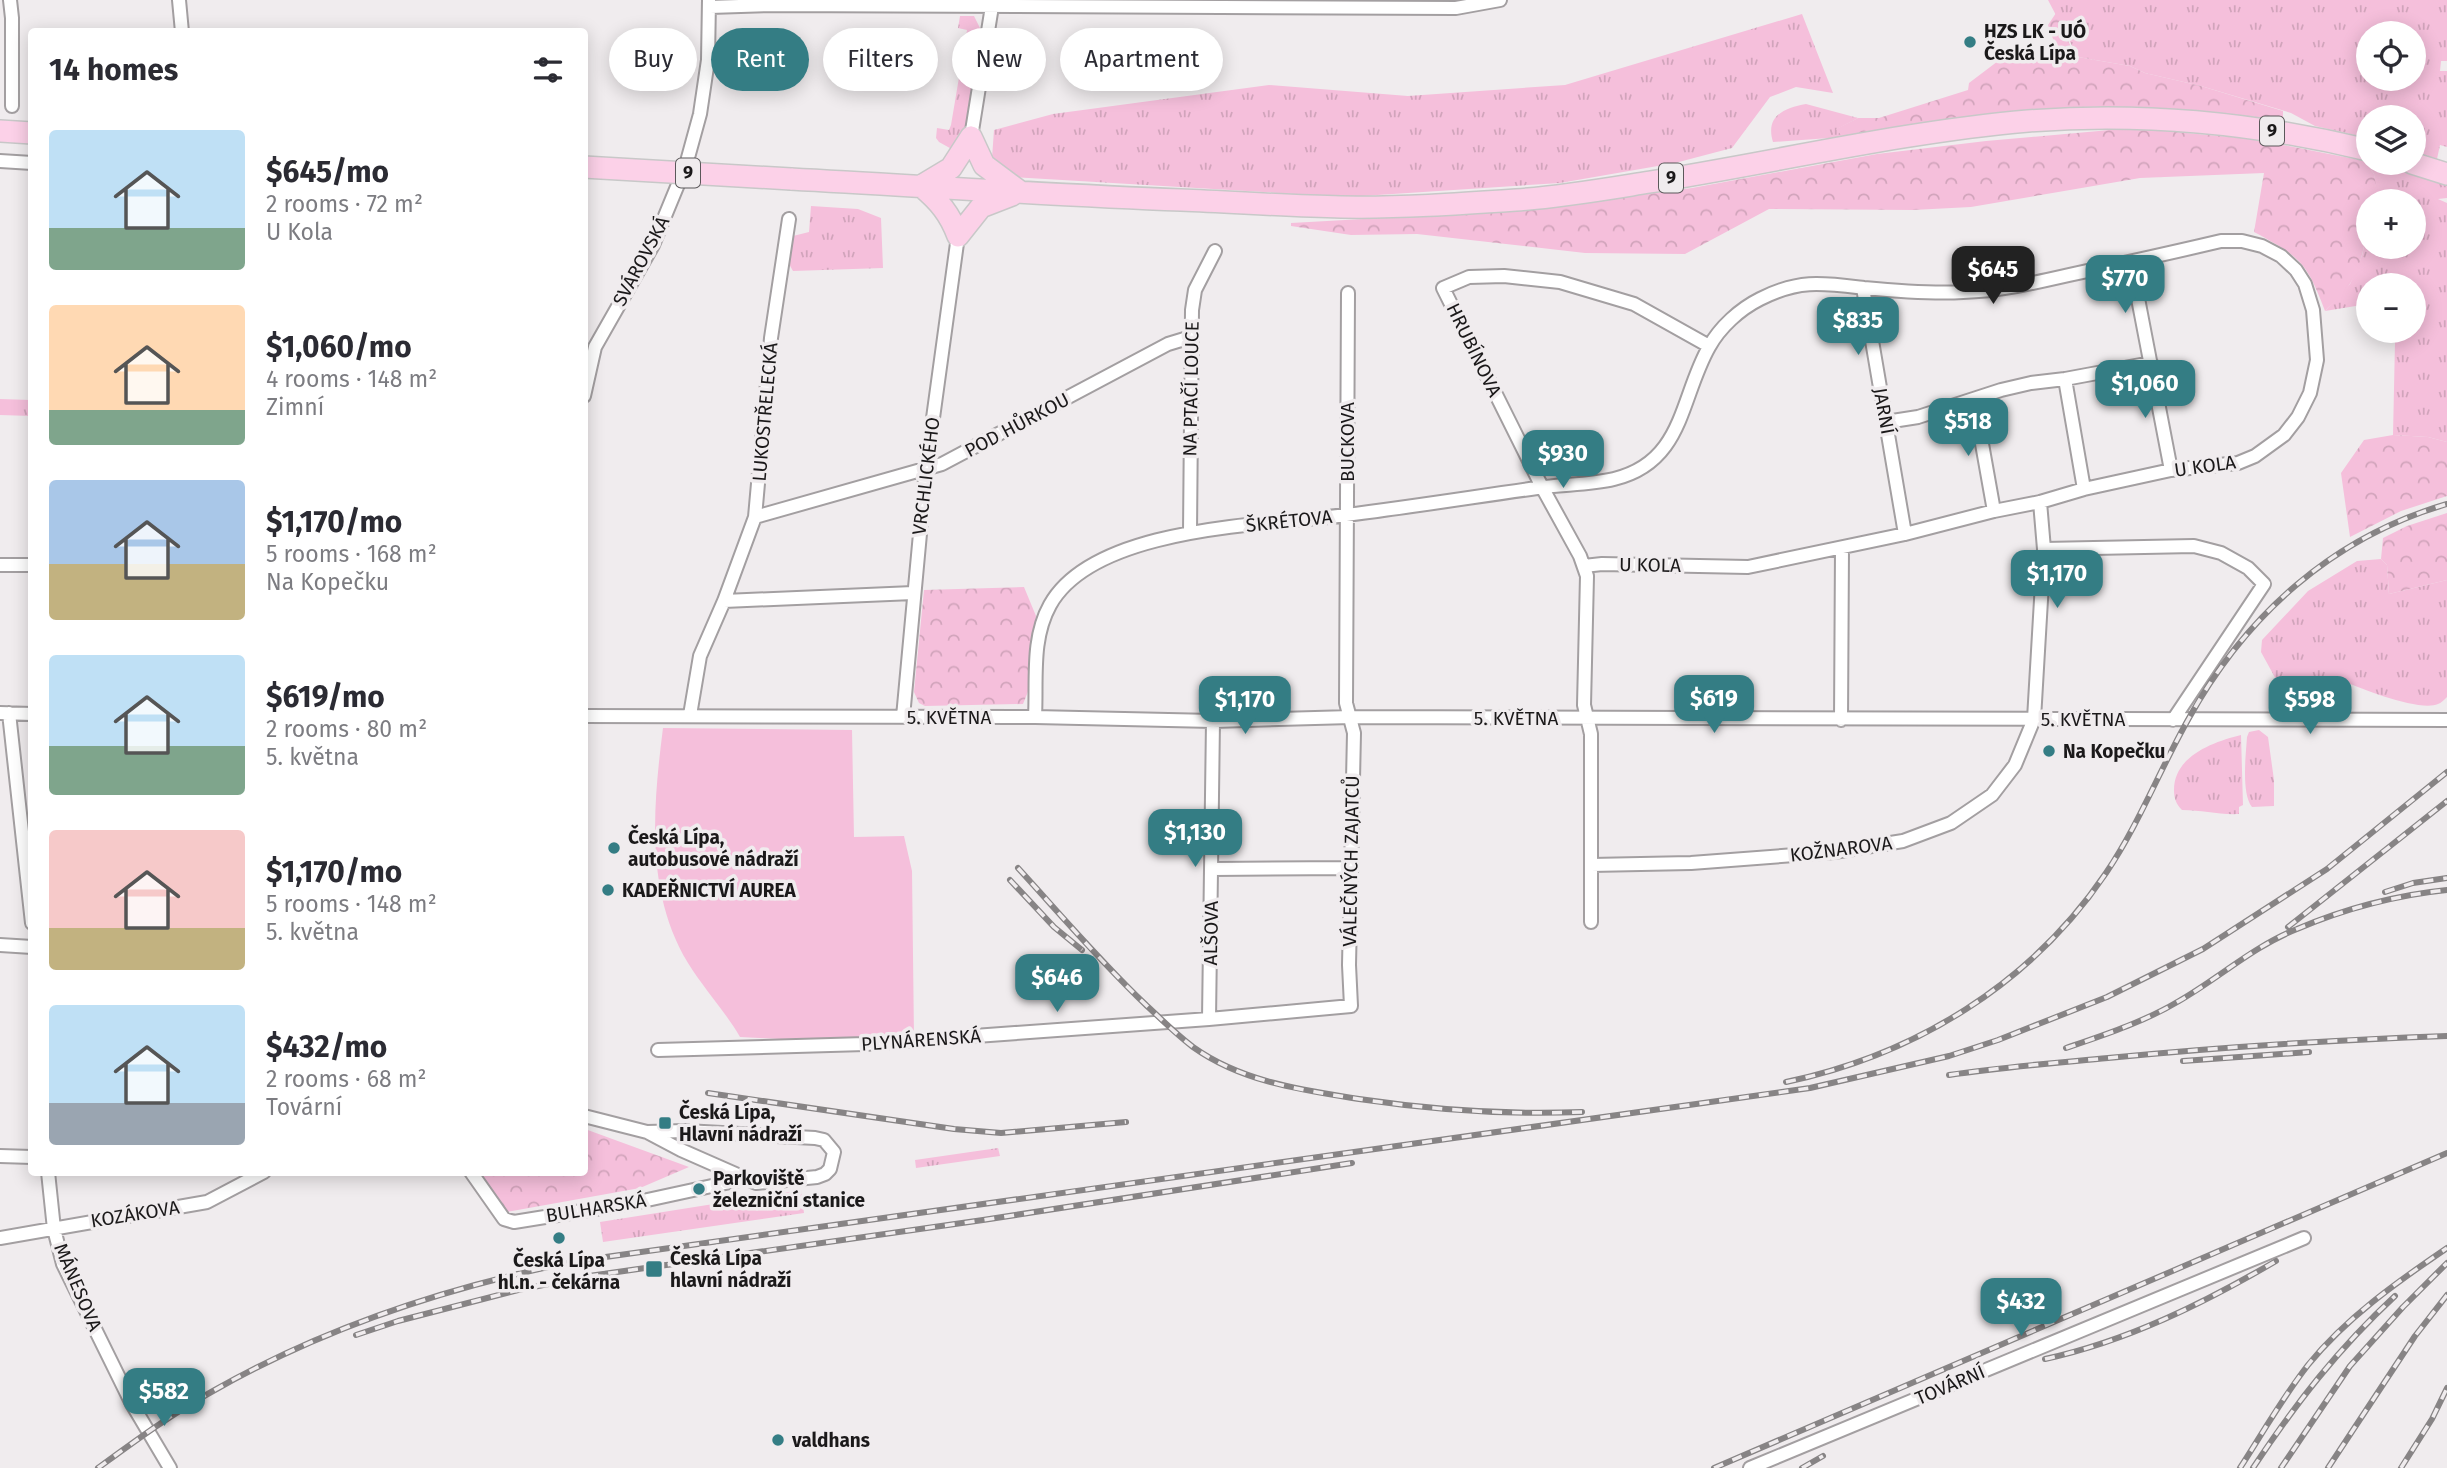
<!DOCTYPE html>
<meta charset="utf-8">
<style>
:root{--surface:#fff;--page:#f7f7f7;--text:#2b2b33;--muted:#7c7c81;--accent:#347d84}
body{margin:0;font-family:"Fira Sans",sans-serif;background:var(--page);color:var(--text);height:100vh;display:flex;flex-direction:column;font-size:26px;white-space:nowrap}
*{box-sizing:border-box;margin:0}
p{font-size:23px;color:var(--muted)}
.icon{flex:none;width:38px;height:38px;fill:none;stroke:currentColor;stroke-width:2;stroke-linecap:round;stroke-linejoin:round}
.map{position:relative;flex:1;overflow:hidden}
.panel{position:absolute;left:28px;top:28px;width:560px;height:1148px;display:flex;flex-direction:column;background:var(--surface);border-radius:7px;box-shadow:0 4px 18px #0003}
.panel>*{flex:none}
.top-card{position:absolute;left:609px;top:28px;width:665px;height:63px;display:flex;gap:14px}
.fabs{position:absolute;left:2356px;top:21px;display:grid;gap:14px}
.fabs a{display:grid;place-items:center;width:70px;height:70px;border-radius:50%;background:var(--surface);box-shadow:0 4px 18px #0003;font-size:35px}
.price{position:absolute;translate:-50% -60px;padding:0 16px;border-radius:14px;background:var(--accent);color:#fff;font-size:23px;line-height:46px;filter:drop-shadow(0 2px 4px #0008)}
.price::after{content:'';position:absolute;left:50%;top:42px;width:21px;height:16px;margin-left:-10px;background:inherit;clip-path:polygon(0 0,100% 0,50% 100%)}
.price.active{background:#222;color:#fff}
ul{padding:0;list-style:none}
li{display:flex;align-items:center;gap:21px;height:175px;padding:0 21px}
li span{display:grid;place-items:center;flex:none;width:196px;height:140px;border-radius:7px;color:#555}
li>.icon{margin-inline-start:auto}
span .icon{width:84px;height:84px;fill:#fffc;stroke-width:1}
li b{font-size:30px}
h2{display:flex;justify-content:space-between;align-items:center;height:84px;padding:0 21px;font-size:30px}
.chip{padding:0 24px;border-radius:32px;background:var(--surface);box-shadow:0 4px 18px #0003;font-size:24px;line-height:63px}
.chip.active{background:var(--accent);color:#fff}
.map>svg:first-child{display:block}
</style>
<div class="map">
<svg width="2447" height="1468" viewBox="0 0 2447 1468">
<defs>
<pattern id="grass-tufts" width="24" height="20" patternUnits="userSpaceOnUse" patternTransform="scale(1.75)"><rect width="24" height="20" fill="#f5bfdb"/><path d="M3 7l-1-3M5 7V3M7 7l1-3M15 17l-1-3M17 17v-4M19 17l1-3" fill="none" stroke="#d1a4bb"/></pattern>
<pattern id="forest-crowns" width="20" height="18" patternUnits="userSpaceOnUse" patternTransform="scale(1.75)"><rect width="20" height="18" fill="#f5bfdb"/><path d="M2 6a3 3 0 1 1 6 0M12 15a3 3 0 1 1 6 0" fill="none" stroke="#d1a4bb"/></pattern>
</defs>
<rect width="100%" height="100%" fill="#f0ecee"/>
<path fill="url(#grass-tufts)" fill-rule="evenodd" d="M2048,0h399v61h-6l-1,10h7v76l-7,-2 -3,14 -24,-8v-34h-45v21l-53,-12 -24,-13 -90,-27 -56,-13 -15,-7 -52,-9zM2368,33h45v46h-45z
M1802,14l31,79 -37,-6 -26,10 -38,51 -57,15 -115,20 -213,14 -334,-20 -22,-5 3,-42 59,-16 216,-29 139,11 157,-11z
M960,16h14l7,14 -16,98 -8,24 -18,-10 -3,-4 1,-10 12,2 2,-5 16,-95 -9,-2z
M1806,104l52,14 -21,11 6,8 -70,5c-8,-26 11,-34 33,-38z
M2365,161l43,10 39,13v14l-9,1 9,4v239l-19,-5 -35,-2 2,-93 -4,-2 -2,-9h24v-46h-45v19l-43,7 25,-27 12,-28 6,-29v20h45v-46h-36l-3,-27z
M811,206l47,3 23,9 2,50 -90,3 -4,-7 4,-28 16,-4z
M0,399l31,1v16l-31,-1z
M2381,559l6,6 2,29 58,-14v117c-3,3 -6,6 -9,7 -17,8 -74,-14 -92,-22l-24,12 -44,-11 -17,-31 1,-12 46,-49 49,-30z
M2259,730l9,7 6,43v26l-22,1c-11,-14 -6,-53 -5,-70l2,-5z
M2241,735l2,70 -4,2v7c-20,1 -37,-4 -57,-4 -6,-6 -8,-12 -8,-20 0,-34 39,-48 67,-55z
M998,1148l2,8 -84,12 -1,-8z
M801,1190l3,23 -201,29 -3,-20z"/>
<path fill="url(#forest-crowns)" d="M2056,13l15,34 7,10 52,9 15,7 56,13 82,25v9c-68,-8 -134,-15 -202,-13 -80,3 -159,17 -238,30l-7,-8 22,-11h21l89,-28 1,-7 37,-28 12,-6 5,12 34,-11 -9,-25z
M2132,128l120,11 113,22 9,13 4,25 -1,2h-9c0,27 -3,57 -17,81 -6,11 -18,20 -26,29 -18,-49 -26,-55 -71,-79l10,-59 -124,5 -169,29 -58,3 -144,-1 -84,45 -100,-1 -168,-19 -66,1 -60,-9v-3l234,-13 167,-22 185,-34 109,-13z
M2393,435l35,2 19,5v54l-46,15 -51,26 -9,-64 23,-33z
M2447,513v67l-58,14 -2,-29 -6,-6 2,-21 24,-12z
M1024,587l12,29 -7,73 -6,15 -98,2 -6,-3 -5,-11 10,-102z
M585,1129l104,38 -49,21 -133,24 -27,-39 104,-1z"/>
<path fill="#f5bfdb" d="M663,728l189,2 2,107 50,-1 8,35 2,167 -134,1 -40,-2c-15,-26 -36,-48 -52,-74 -43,-71 -35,-156 -25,-235z"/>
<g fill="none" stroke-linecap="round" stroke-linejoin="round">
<defs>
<path id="minor" d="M10,0l2,18v88
M179,0l3,32
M710,7l59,-2 687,3 44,-8
M971,137l22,-137
M0,161l32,2
M2131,262l40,208
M1863,288l42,246
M2065,379l19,110
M584,396l11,-49 58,-102 33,-80 14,-51 8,-54 1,-60
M1974,399l20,112
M1886,422l32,-5 83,-27 30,-7 34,-4 86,-16
M755,517l187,-53 226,-120 23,-7
M1190,532l2,-222 3,-20 20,-39
M2044,549l150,-3 27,7 27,15 16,16 -91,136
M0,565h32
M724,601l189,-8
M0,713l32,1
M9,713l23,210
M690,715l10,-59 24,-55 31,-84 16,-179 18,-119
M584,716l451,1 178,4 138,-4 1096,3
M903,717l23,-248 32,-233
M1035,717c2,-37 -4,-78 15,-112 44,-79 216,-80 296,-90 64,-8 127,-18 191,-27 25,-4 52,-3 77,-9 70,-17 66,-81 95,-132 11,-20 31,-38 51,-48 39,-20 63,-16 104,-11 32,3 67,6 99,4 36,-1 71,-9 106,-17 51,-11 101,-22 152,-34h21l20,5 19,10 15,14 9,14 8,26 4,50 -7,33 -12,24 -14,18 -29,21 -17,7 -67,7 -87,19 -44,13 -46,9 -89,23 -157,33 -146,-3 -18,2
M1841,720l1,-172
M1591,865l100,-2 143,-11 69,-11 48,-18 41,-28 23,-30 19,-46 10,-170 -4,-47
M1212,869l140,-1
M1591,922v-188l-7,-29 3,-129 -7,-20 -38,-69 -99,-199 26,-11 35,-1 56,6 74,22 75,42
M0,945l32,2
M1209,1019l4,-298
M658,1050l207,-6 344,-25 142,-13 -2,-41 5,-232 -8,-30 2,-410
M584,1116l63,16 34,18 75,33 61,-6 8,-3 5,-5 4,-17 -10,-12 -9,-2 -130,-7 -38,1
M0,1156l32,1
M48,1172l6,57 9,35 69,140 38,64
M471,1172l33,47 10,3 124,-20 106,-23
M0,1238l207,-36 57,-30
M1750,1468l554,-230"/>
<path id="primary" d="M0,131l32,2
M971,137l13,28 35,26
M2412,163l35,11
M791,179c130,7 260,16 390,21 53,2 107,6 160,7 58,1 117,-3 175,-7 45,-3 90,-11 134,-18 126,-20 251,-50 378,-61 114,-9 228,2 340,29
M921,186c18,15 29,28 37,50l23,-29 31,-12
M921,186l30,-18 20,-31"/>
</defs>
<use href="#minor" stroke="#a39fa1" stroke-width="16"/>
<use href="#primary" stroke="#c8c8c8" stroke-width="24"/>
<use href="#minor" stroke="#fff" stroke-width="12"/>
<use href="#primary" stroke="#fcd1e8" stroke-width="21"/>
<defs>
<path id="rail" d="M1018,868c42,46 82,93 127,136 16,15 31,30 48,43 49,35 109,43 166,52 75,11 148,16 223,13
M1010,880l44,47 28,23
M2385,892l28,-9 34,-5
M2288,927l159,-126
M2066,1048c38,-13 78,-26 113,-47 40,-23 75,-55 118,-72 47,-20 100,-34 150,-39
M2183,1061l126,-9
M1949,1075c53,-8 106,-12 159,-17 113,-11 225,-18 339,-22
M1786,1082c129,-27 245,-98 320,-209 33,-49 54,-104 83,-155 57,-103 144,-181 258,-214
M708,1093l246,36 47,4 125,-11
M356,1335l42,-14 120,-31 71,-14 394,-56 369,-57
M2045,1359c83,-18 159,-56 231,-98
M98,1468c37,-27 75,-55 115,-77 112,-64 238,-105 364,-130l1233,-173 139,-32 49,-16 109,-43 96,-48 124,-80 120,-97
M1714,1468l733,-315
M1802,1468l21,-12
M2240,1468c22,-34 43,-71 68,-103 38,-47 89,-83 139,-117
M2253,1468c43,-65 85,-119 142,-172
M2281,1468l69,-102 53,-59 44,-44
M2328,1468l87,-132 32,-41
M2401,1468l31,-49 15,-31"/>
</defs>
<use href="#rail" stroke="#878485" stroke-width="6"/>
<use href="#rail" stroke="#f0ecee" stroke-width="3.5" stroke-dasharray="10" stroke-linecap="butt"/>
<defs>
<path id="primary-bridge" d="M584,167l207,12"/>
</defs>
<use href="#primary-bridge" stroke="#c8c8c8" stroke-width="24" stroke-linecap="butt"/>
<use href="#primary-bridge" stroke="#fcd1e8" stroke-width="21"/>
</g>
<g fill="#347d84" stroke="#f0ecee" stroke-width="2.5">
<circle cx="1970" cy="42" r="7"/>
<circle cx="2049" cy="751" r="7"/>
<circle cx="614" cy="848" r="7"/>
<circle cx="608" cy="890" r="7"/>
<rect x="658" y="1116" width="14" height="14" rx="3.5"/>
<circle cx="699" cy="1189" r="7"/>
<circle cx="559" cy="1238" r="7"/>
<rect x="645" y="1260" width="18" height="18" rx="3.5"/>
<circle cx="778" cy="1440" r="7"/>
</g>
<g text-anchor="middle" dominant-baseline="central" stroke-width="7" stroke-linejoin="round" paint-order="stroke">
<g fill="#f0ecee" stroke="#5b585a" stroke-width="2">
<rect x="2260" y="116.5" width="24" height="29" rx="5"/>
<rect x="676" y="158.5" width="24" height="29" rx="5"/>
<rect x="1659" y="163.5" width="24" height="29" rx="5"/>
</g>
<g font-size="18" font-weight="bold" fill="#1b191a">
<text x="2272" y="131">9</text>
<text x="688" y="173">9</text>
<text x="1671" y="178">9</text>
</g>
<g font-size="19" font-weight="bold" fill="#1b191a" stroke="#f0ecee" text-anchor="start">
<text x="1984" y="31">HZS LK - UÓ<tspan x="1984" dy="22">Česká Lípa</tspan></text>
<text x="2063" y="751">Na Kopečku</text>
<text x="628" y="837">Česká Lípa,<tspan x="628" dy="22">autobusové nádraží</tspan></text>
<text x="622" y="890">KADEŘNICTVÍ AUREA</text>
<text x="679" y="1112">Česká Lípa,<tspan x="679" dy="22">Hlavní nádraží</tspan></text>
<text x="713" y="1178">Parkoviště<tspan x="713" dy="22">železniční stanice</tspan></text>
<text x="670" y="1258">Česká Lípa<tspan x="670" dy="22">hlavní nádraží</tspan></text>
<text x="559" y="1260" text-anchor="middle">Česká Lípa<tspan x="559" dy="22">hl.n. - čekárna</tspan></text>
<text x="792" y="1440">valdhans</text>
</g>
<g font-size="19" fill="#1b191a" stroke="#f0ecee">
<text transform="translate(641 261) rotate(-62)">SVÁROVSKÁ</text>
<text transform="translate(1474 350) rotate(64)">HRUBÍNOVA</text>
<text transform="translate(1191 389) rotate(-89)">NA PTAČÍ LOUCE</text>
<text transform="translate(1884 411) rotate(80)">JARNÍ</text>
<text transform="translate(765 412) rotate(-85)">LUKOSTŘELECKÁ</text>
<text transform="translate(1017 425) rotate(-28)">POD HŮRKOU</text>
<text transform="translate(1347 442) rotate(-90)">BUCKOVA</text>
<text transform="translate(2205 466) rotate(-8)">U KOLA</text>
<text transform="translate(926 476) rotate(-83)">VRCHLICKÉHO</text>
<text transform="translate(1289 521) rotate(-6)">ŠKRÉTOVA</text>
<text transform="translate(1650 565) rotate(1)">U KOLA</text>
<text x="949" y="717">5. KVĚTNA</text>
<text x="1516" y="718">5. KVĚTNA</text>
<text x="2083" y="719">5. KVĚTNA</text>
<text transform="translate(1841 849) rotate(-7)">KOŽNAROVA</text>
<text transform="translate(1351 861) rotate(-89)">VÁLEČNÝCH ZAJATCŮ</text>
<text transform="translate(1211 933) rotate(-89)">ALŠOVA</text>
<text transform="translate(921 1040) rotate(-4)">PLYNÁRENSKÁ</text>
<text transform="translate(596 1208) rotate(-9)">BULHARSKÁ</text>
<text transform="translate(135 1214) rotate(-9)">KOZÁKOVA</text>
<text transform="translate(78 1287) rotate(67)">MÁNESOVA</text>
<text transform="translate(1950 1385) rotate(-23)">TOVÁRNÍ</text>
</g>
</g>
</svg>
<div class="fabs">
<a><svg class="icon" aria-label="locate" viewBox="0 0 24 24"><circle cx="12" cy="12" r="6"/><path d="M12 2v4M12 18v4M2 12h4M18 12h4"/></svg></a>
<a><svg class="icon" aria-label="layers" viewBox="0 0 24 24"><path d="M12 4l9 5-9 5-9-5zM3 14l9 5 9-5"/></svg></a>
<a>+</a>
<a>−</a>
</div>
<b class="price active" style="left:1993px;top:306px">$645</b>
<b class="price" style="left:2125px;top:315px">$770</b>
<b class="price" style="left:1858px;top:357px">$835</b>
<b class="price" style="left:2145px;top:420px">$1,060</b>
<b class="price" style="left:1968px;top:458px">$518</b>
<b class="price" style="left:1563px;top:490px">$930</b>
<b class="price" style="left:2057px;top:610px">$1,170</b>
<b class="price" style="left:1714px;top:735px">$619</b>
<b class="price" style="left:1245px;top:736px">$1,170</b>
<b class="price" style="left:2310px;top:736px">$598</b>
<b class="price" style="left:1195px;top:869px">$1,130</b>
<b class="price" style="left:1057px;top:1014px">$646</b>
<b class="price" style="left:2021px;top:1338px">$432</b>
<b class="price" style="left:164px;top:1428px">$582</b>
<div class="top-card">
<a class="chip">Buy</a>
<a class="chip active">Rent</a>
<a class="chip">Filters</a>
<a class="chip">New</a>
<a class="chip">Apartment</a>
</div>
<section class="panel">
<h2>14 homes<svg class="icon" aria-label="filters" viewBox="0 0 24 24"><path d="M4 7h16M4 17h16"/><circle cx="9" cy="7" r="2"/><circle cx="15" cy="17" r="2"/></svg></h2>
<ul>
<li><span style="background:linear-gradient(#bfe0f5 70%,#7fa58c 0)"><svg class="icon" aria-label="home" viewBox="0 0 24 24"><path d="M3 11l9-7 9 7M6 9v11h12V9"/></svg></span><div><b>$645/mo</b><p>2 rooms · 72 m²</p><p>U Kola</p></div></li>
<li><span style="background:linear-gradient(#ffd9b3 75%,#7fa58c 0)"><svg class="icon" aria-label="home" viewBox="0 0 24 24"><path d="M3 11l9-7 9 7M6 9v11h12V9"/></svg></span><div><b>$1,060/mo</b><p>4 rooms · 148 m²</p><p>Zimní</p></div></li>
<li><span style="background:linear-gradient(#a9c7e8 60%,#c2b280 0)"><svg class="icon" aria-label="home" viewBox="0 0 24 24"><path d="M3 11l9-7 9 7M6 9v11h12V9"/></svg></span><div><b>$1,170/mo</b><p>5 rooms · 168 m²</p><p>Na Kopečku</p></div></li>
<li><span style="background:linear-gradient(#bfe0f5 65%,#7fa58c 0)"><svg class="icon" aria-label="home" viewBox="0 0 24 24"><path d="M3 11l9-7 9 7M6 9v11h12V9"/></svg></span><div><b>$619/mo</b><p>2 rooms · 80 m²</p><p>5. května</p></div></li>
<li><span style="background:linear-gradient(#f6c9c9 70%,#c2b280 0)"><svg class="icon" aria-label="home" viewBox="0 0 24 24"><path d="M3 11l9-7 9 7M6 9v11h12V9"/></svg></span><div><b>$1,170/mo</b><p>5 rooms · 148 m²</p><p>5. května</p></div></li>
<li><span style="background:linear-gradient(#bfe0f5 70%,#9aa5b1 0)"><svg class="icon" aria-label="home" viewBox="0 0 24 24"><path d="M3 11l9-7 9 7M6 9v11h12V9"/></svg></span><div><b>$432/mo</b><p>2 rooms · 68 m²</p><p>Tovární</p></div></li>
</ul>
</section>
</div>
